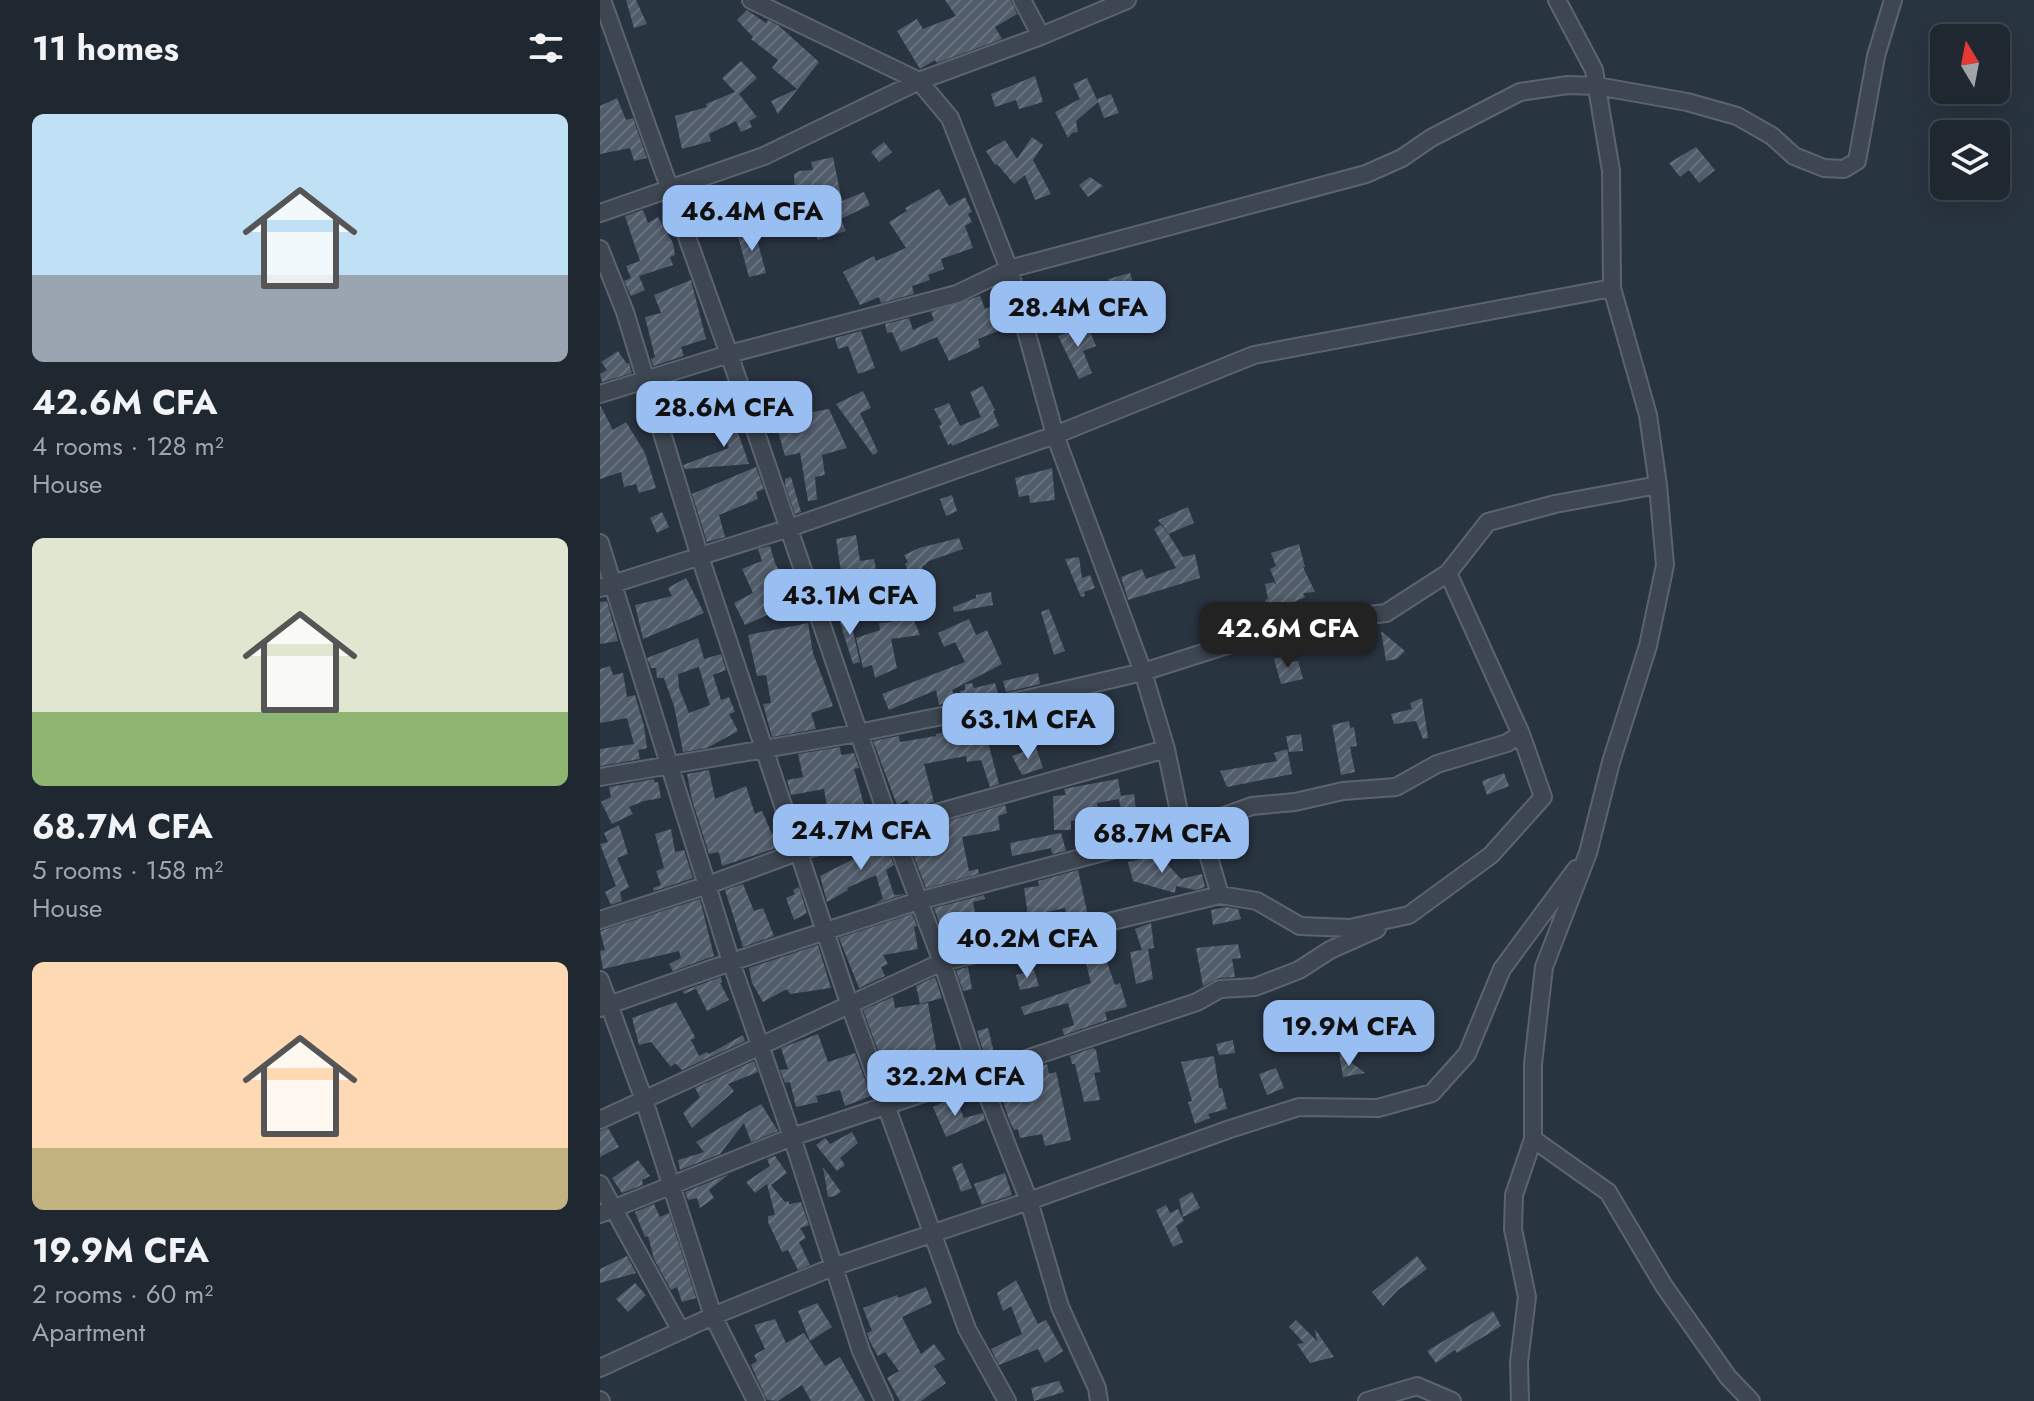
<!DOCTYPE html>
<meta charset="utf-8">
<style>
:root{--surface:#1f2731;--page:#272f39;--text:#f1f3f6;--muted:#a1a5ab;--line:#3c444d;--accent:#99bef1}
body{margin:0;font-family:Jost,sans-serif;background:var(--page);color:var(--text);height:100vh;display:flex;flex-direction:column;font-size:30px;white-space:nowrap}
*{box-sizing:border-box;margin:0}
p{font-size:26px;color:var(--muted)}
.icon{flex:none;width:44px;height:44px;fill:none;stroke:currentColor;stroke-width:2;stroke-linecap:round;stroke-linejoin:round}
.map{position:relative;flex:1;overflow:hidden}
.details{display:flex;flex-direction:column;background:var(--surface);width:600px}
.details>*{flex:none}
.needle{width:52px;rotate:350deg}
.fabs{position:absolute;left:1330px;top:24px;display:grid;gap:16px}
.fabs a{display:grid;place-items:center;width:80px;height:80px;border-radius:12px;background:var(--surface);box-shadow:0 8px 32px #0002,0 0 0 2px var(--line);font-size:40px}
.price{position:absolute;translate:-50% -68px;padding:0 18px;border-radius:16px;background:var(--accent);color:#111;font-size:26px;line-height:52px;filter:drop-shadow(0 2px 4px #0008)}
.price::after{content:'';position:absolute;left:50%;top:48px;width:24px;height:18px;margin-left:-12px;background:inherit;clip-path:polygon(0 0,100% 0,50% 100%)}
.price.on{background:#222;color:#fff}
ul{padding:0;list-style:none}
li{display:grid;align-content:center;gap:16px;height:424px;padding:0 32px}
li span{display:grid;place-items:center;height:248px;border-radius:12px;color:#555}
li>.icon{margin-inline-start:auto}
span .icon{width:144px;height:144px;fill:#fffc;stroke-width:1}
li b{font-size:34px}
h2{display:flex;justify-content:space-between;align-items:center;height:96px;padding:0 32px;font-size:34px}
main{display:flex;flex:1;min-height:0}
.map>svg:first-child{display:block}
</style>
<main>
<section class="details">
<h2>11 homes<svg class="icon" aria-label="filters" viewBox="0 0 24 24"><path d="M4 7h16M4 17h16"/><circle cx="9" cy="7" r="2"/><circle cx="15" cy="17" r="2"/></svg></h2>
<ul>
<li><span style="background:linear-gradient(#bfe0f5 65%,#9aa5b1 0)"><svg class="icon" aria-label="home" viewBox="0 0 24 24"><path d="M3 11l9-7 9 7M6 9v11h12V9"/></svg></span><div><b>42.6M CFA</b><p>4 rooms · 128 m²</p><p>House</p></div></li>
<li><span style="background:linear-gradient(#dfe7d0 70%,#8fb573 0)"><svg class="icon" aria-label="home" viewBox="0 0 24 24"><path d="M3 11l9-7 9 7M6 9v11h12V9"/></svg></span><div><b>68.7M CFA</b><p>5 rooms · 158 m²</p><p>House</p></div></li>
<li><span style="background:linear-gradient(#ffd9b3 75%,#c2b280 0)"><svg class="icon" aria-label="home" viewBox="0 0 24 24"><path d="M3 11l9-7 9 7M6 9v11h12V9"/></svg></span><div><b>19.9M CFA</b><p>2 rooms · 60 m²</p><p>Apartment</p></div></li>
</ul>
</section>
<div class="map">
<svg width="1434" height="1401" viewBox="0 0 1434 1401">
<defs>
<pattern id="building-hatch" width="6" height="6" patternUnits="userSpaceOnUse" patternTransform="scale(2)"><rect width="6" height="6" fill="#525d6b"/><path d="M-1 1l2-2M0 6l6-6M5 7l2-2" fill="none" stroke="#69727f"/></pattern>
</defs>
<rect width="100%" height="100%" fill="#293441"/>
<path fill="url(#building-hatch)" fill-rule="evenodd" d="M26,0h10l11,24 -13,4z
M345,0h66l6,14 -22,13 7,12 -65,24 -2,-3 -15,9 -23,-38 20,-12 6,10 33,-13z
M147,10l19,13 2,-3 10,5 41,37 -41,52 -7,-13 26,-12 -25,-21 6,-8 -27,-21 2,-2 -16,-17z
M141,61l16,17 -18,16 18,23 -8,4 3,6 -11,5 -5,-11 -27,13 2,7 -29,8 -7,-33 32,-9 -1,-3 29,-12 -13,-14z
M435,76l8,26 -24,7 -3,-9 -21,7 -4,-13z
M487,78l11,24 -22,19 2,11 -6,1 -4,5 -13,-26 25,-13 -7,-15z
M511,94l8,19 -15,5 -7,-19z
M17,98l9,22 7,-2 14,40 -13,3 -4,-13 -30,6v-48z
M432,137l11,8 -10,15 18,34 -16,6 -10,-25 -11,9 -17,-20 -2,1 -9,-14 19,-11 12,19z
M284,142l8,10 -13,10 -8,-10z
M1096,147l19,23 -16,13 -10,-13 -9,7 -11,-14z
M233,157l9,44 22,-9 6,13 -29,14 5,12 -28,9 -14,-36 -9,3 -5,-10 5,-2 -1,-21 5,-3 14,-1 -2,-8z
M490,177l13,9 -15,11 -9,-12z
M339,189l10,17 16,-9 7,15 -4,2 4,8 -7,4 8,22 -32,11 3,10 -16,6 2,5 -18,6 2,8 -33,9 -2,-6 -19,8 -17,-33 31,-16 2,5 30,-13 -17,-26 18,-11 -2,-3z
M159,198l5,7 17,-6 3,11 -4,2 1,3 -12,3 -9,7 -12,-20z
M43,210l5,13 10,-6 15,26 2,12 -5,2 3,8 -34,11 6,14 -14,6 -7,-15 7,-3 -5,-12 14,-5 -15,-45z
M154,228l12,45 -17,4 -12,-44z
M530,273l5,15 -22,6 -5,-15z
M91,280l15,59 -25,8 3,9 -31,10 -2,-7 4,-2 -10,-40 16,-4 -7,-18z
M380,296l5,13 17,-6 3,10 4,-1 4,13 -35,14 2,8 -31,14 -12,-24 -36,15 -9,-20 -5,1 -2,-9 24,-6 4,12 21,-10 -3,-8z
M487,324l9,22 -13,5 9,22 -13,6 -21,-43z
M261,331l14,37 -17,6 -10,-28 -10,3 -3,-11z
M18,351l9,13 2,-1 3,10 -30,9 -2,-8 7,-4 -6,-8z
M383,386l12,24 -2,1 6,15 -47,20 -1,-3 -3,2 -9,-19 3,-2 -8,-15 15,-6 11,23 21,-9 -11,-25z
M263,391l8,17 -11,5 18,39 -5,3 -37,-51z
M0,405l13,25 13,-8 19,31 11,35 -17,5 -3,-9 -12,3 -3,-15 -21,7z
M229,409l18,39 -25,7 3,20 -10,2 2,23 -9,1 -8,-48 -15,3 -7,-25 31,-8 -2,-10z
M129,411l4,17 3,-1 13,37 -64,5 -2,-4 46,-17 -12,-32z
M156,467l8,22 -8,3 2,7 -39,16 6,22 -18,5 -15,-48z
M452,468l3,32 -25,3 -1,-8 -10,2 -4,-19z
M191,477l10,35 -6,2 -10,-29v-6z
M352,495l5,16 -11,5 -6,-17z
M588,507l6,16 -26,11 -10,-14z
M62,512l7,15 -12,6 -7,-15z
M562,524l21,33 12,-3 5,24 -72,22 -7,-23 21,-8 4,10 30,-11 -22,-39z
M256,535l4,26 14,-2 6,32 18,-8 22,52 -29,4 6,29 -22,10 -3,-13 -9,3 -7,-30 24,-8 -1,-7 13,-1 -11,-25 -18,5 -6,-18 -17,9 -1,-2 -13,4 -6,-18 21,-6 -5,-32z
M359,538l4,11 -34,12 -7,6 3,12 -12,3 -8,-18 3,-2 -4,-7 15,-7z
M699,544l6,23h-2l12,25 -12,1 2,4 -25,11 2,7 -11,3 -6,-18 3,-1 -3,-15 9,-2 3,4 -7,-17 6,-3 -5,-13z
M170,546l5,17 21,39 -51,23 -11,-22 19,-10 -11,-24 20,-8 -4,-12z
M479,557l3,21 8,-3 5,13 -11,4 1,4 -4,1 -16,-38z
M86,578l18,35 -61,26 -8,-34 37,-9 -4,-8z
M391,592l2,13 -39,7 -1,-5 23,-9v-3z
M7,601l11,40 -18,3v-42z
M449,609l16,42 -11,4 -13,-43z
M249,614l11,48 -7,2 -15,-48z
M369,619l7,16 11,-5 15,34 -50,26 4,10 -17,5 -3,-15 -47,20 -7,-16 83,-32 -10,-20 -11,5 -6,-14z
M208,623l5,30 20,53 -22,7 5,16 -44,8 -9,-33 8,-1 -5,-28 -9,1 -9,-41z
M781,631l24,20 -8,8 -11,2z
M98,638l6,21 17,-5 5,16 -13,5 8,25 8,-3 6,15 -6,2 9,17 -31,17 -24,4 -9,-46 -10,-28h-7l-1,-10h-5l-4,-10zM99,667l11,38 -21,8 -10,-25 -1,-14z
M689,654l2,8 7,-1 5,18 -22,5 -7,-25z
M10,666l3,9 10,-2 4,24 8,-2 9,31 3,22 -9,2 2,9 -40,7v-17l34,-5 -7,-26 -27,5v-54z
M438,673l2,11 -34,8 -3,-11z
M372,683l2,5 21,-5 3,10 -36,8 -2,-10 5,-1v-6z
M822,698l6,40 -5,1 -7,-18 -22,3 -3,-10 21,-5 -2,-6z
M382,719l17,65 -9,3 -9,-27 -14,2 -1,-6 -42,8 10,38 -23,7 -4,-9 -10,5 -24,-64 26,-5 1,6 36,-6v-2l35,-8 -1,-4z
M749,721l1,7 4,-1 3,19 -7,1 5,25 -14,3 -9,-50z
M701,734l2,17 -14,1 -3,-16z
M240,747l1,8 13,-2 5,15 -5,1 11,39 -7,1 2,11 -30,6 -6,-37 -33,6 -4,-15 16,-3 -5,-23z
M436,747l7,21 -21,7 -10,-19z
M687,749l5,25 -65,13 -7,-16 57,-10 -3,-8z
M109,770l6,29 31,-13 9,28 7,-3 10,23 8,-2 5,13 -63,21 -3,-14 -10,2 -17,-54 -5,-26z
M904,773l5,13 -22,9 -5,-14z
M54,779l1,4 3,-1 3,16 -17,3 -15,6 4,7 -21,10 -11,-22 10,-5 -2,-10z
M518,779l3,17 13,-2 5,37 -30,8 -3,-14 17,-3 -4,-23 -22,4 2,14 -28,4v9h-17l-1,-34 13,-1 -2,-6 4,-1z
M405,805l2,8 -9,3 2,14 -38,7 7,34 9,-2 1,5 -53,14 -21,-55z
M19,825l9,29 -11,4 12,29 -9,5 2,9 -11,4 -6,-13 11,-6 -16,-42 8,-2 -4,-9z
M71,829l4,23 9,-2 9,28 -39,13 -1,-3 8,-3 -5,-14 8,-3 -9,-34z
M461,833l5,18 -14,3 -1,-6 -39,8 -2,-13z
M284,839l10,26 -8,5 8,25 11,-1 -31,10 9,-5 -7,-24 -29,13 1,2 -21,12 -7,-26 39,-20 -2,-9z
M559,855l22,24 21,-5 3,13 -9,3 -20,-4 -1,7 -42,-12 -5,-19z
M478,870l10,46 -21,5 -2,-13 -37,8 -4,-28 15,-2 -1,-5z
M143,884l11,27 9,-3 11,28 -31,11 -18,-57z
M199,887l8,26 -13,7 -8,-22 9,-4 -2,-4z
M384,895l1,4 -12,3 7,38 -23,7 -2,-12 -11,2 -10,-29z
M100,899l14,57 -41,15 -4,-7 12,-6 -2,-7 -76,18 -3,-18 5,-1 -5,-19z
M626,907l12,2 3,10 -28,6 -2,-15z
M312,914l5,12 -3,1 4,22 -35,6 5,9 -7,3 4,9 -26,12 -20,-50z
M551,923l3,25 -12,2 -7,-21z
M638,944l3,14 -9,1 3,18 -16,1 -16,8 -7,-38z
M218,945l13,43 -41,6 -3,-5 -24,13 -11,-19 -3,-15z
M548,949l5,30 -17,5 -6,-32z
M503,951l12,34 5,-2 7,24 -22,5 2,8 -43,15 -2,-6 12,-4 -6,-22 -44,12 -3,-8 70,-24 -7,-27z
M368,967l4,22 -9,2 -7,-21z
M434,970l5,16 -19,4 -4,-15z
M121,977l1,5 -2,1 9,17 -22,11 -11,-22 -12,5 -1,-3z
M335,977l7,21 -22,6 -4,-18z
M293,997l2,11 33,-5 13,73 -48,15 -30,-81z
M76,1002l18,33 1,3 -4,2 8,16 8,-4 2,2 34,-19 2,6 -63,29 -7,-7 -4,4 -20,-25 -12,3 -7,-27z
M388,1028l7,29 -9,3 -9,-29z
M218,1034l10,28 27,-9 16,43 -26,10 -5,-16 -24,6 2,6 -22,5 -6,-25 -5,1 -5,-13 8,-1 -7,-21z
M633,1040l2,13 -16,2 -3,-11z
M493,1048l3,2 4,22 -6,1 6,27 -16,2 -9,-38h-3l-2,-8z
M739,1053l26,20 -22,4z
M614,1056l5,32h3l5,21 -19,5 2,4 -15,6 -7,-22 4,-1 -11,-39z
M154,1061l4,11 -30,12 6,7 -42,37 -9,-15 17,-16 -5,-9z
M447,1064l2,10 7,-2 15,68 -26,6 -3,-12 -22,4 -2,-9 -4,1 -5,-10 -8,-25 27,-9 -3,-15z
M676,1068l8,20 -17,7 -8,-21z
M355,1097l9,21 19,-5 2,7 -39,17 -13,-30z
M161,1104l17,27 -27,11 -7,-19 -24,31 -40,16 -2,-10 26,-8 -8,-10z
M8,1128l11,19 -19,10v-26z
M252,1132l6,11 -18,15 5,7 -8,6 -21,-26 9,-7 5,6z
M175,1156l12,17 -16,12 14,17 4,-1v3l12,-2 8,23 -9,3 6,10 -7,4 11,23 -12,5 -10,-20 -6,2 -14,-30v-6l7,-1 -8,-31 -12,9 -9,-11 24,-16 -3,-7z
M38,1160l12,16 -8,4 1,5 -21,8 -10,-15z
M362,1163l10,25 -11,4 -9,-25z
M223,1167l18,25 -6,4 -7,1z
M405,1173l7,22 -30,10 -8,-21z
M129,1174l-20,16 5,8 -14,10 -3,-10 -9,2 -3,-8z
M592,1192l8,16 -17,9 -4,-18z
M54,1204l6,13 9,-4 27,85 -14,4 -5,-15 -6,3 -17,-31 -6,-23 -3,1 -10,-25z
M566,1205l4,8 8,-4 6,12 -8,5 7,16 -10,5 -17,-37z
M27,1256l9,17 -36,10v-14z
M817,1256l10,13 -29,21 -15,16 -11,-14z
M416,1280l22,44 8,-4 17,31 -18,12 -7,-14 -39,16 -8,-16 31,-15 -11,-28 -8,5 -6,-18z
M35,1283l11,12 -18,17 -12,-13z
M326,1287l6,16 -30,14 19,37 13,-10 11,15 -11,7 12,17 -25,18h-21l-13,-23 12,-7 -14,-19 -7,4 -8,-14 -3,-9 5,-2 -9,-23 34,-13 1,3z
M217,1303l15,24 -22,14 -12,-30z
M893,1311l8,15 -44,27 -2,-3 -19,13 -9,-12z
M175,1319l11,24 18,-10 21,33 15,-9 25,44h-54l-9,-16 -24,16 -11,-1 -16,-35 6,-4 -3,-6 11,-6 -11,-24z
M696,1320l21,21 -2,-12 19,28 -24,6 -13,-19 7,-1 -15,-16z
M459,1381l5,11 -30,9 -3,-13z"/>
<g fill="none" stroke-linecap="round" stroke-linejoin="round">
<defs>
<path id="minor" d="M2,0l127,354 161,470 52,138 37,112 50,127 31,106 37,81 2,13
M151,0l168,81 31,37 59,151 46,166 88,237 23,77 17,82 23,16 14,48
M422,0l19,36
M0,213l164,-57 155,-75 122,-45 86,-36
M0,249l25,63 75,245 149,446 118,326 40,72
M0,394l129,-40 228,-60 52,-25 357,-95 36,-16 29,-20 89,-46 48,-7 29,1 90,16 50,14 35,20 22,20 30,12 20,1 13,-8 19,-105 17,-56
M0,543l131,419 61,175 69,214 23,50
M0,588l189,-60 266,-93 199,-80 358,-67
M0,777l258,-44 168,-34 117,-27 113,-36 32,-12 98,-11 62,-40 40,-51 67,-18 103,-19
M0,920l108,-35 92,-34 366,-102
M0,980l44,120 69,216 43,85
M0,1008l131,-46 187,-61 265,-70 69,-25 43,-4 48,-11 53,-4 41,-23 70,-21 14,-9
M0,1120l342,-158 278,-67 37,6 43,25 50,2 59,-13 82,-60 52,-58 -22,-63 -73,-161
M933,1139l75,53 56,94 64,91 23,24
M0,1184l81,147
M0,1214l192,-77 405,-135 23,-13 35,-2 44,-17 31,-20 47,-21
M0,1368l113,-52 120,-49 196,-66 201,-72 69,-22 79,1 54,-15 35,-39 35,-85 74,-100
M0,1400l1,1
M767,1401l50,-15 35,15
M920,1401l-1,-39 8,-65 -14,-68 1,-34 19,-56v-75l11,-97 44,-114 23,-91 37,-116 17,-81 -7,-80 -10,-70 -36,-127 -1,-117 -17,-101 -37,-70"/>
</defs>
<use href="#minor" stroke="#5b646e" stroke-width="20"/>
<use href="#minor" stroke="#3d4651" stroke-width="16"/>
</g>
</svg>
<div class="fabs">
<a><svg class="needle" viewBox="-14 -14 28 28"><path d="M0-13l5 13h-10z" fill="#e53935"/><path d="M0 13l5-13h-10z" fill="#a1a5ab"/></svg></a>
<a><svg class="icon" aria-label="layers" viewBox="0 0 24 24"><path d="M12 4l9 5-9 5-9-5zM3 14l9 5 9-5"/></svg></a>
</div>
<b class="price" style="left:152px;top:253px">46.4M CFA</b>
<b class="price" style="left:478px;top:349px">28.4M CFA</b>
<b class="price" style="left:124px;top:449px">28.6M CFA</b>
<b class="price" style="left:250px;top:637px">43.1M CFA</b>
<b class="price on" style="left:688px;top:670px">42.6M CFA</b>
<b class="price" style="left:428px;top:761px">63.1M CFA</b>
<b class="price" style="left:261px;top:872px">24.7M CFA</b>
<b class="price" style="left:562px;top:875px">68.7M CFA</b>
<b class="price" style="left:427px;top:980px">40.2M CFA</b>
<b class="price" style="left:749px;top:1068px">19.9M CFA</b>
<b class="price" style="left:355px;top:1118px">32.2M CFA</b>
</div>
</main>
